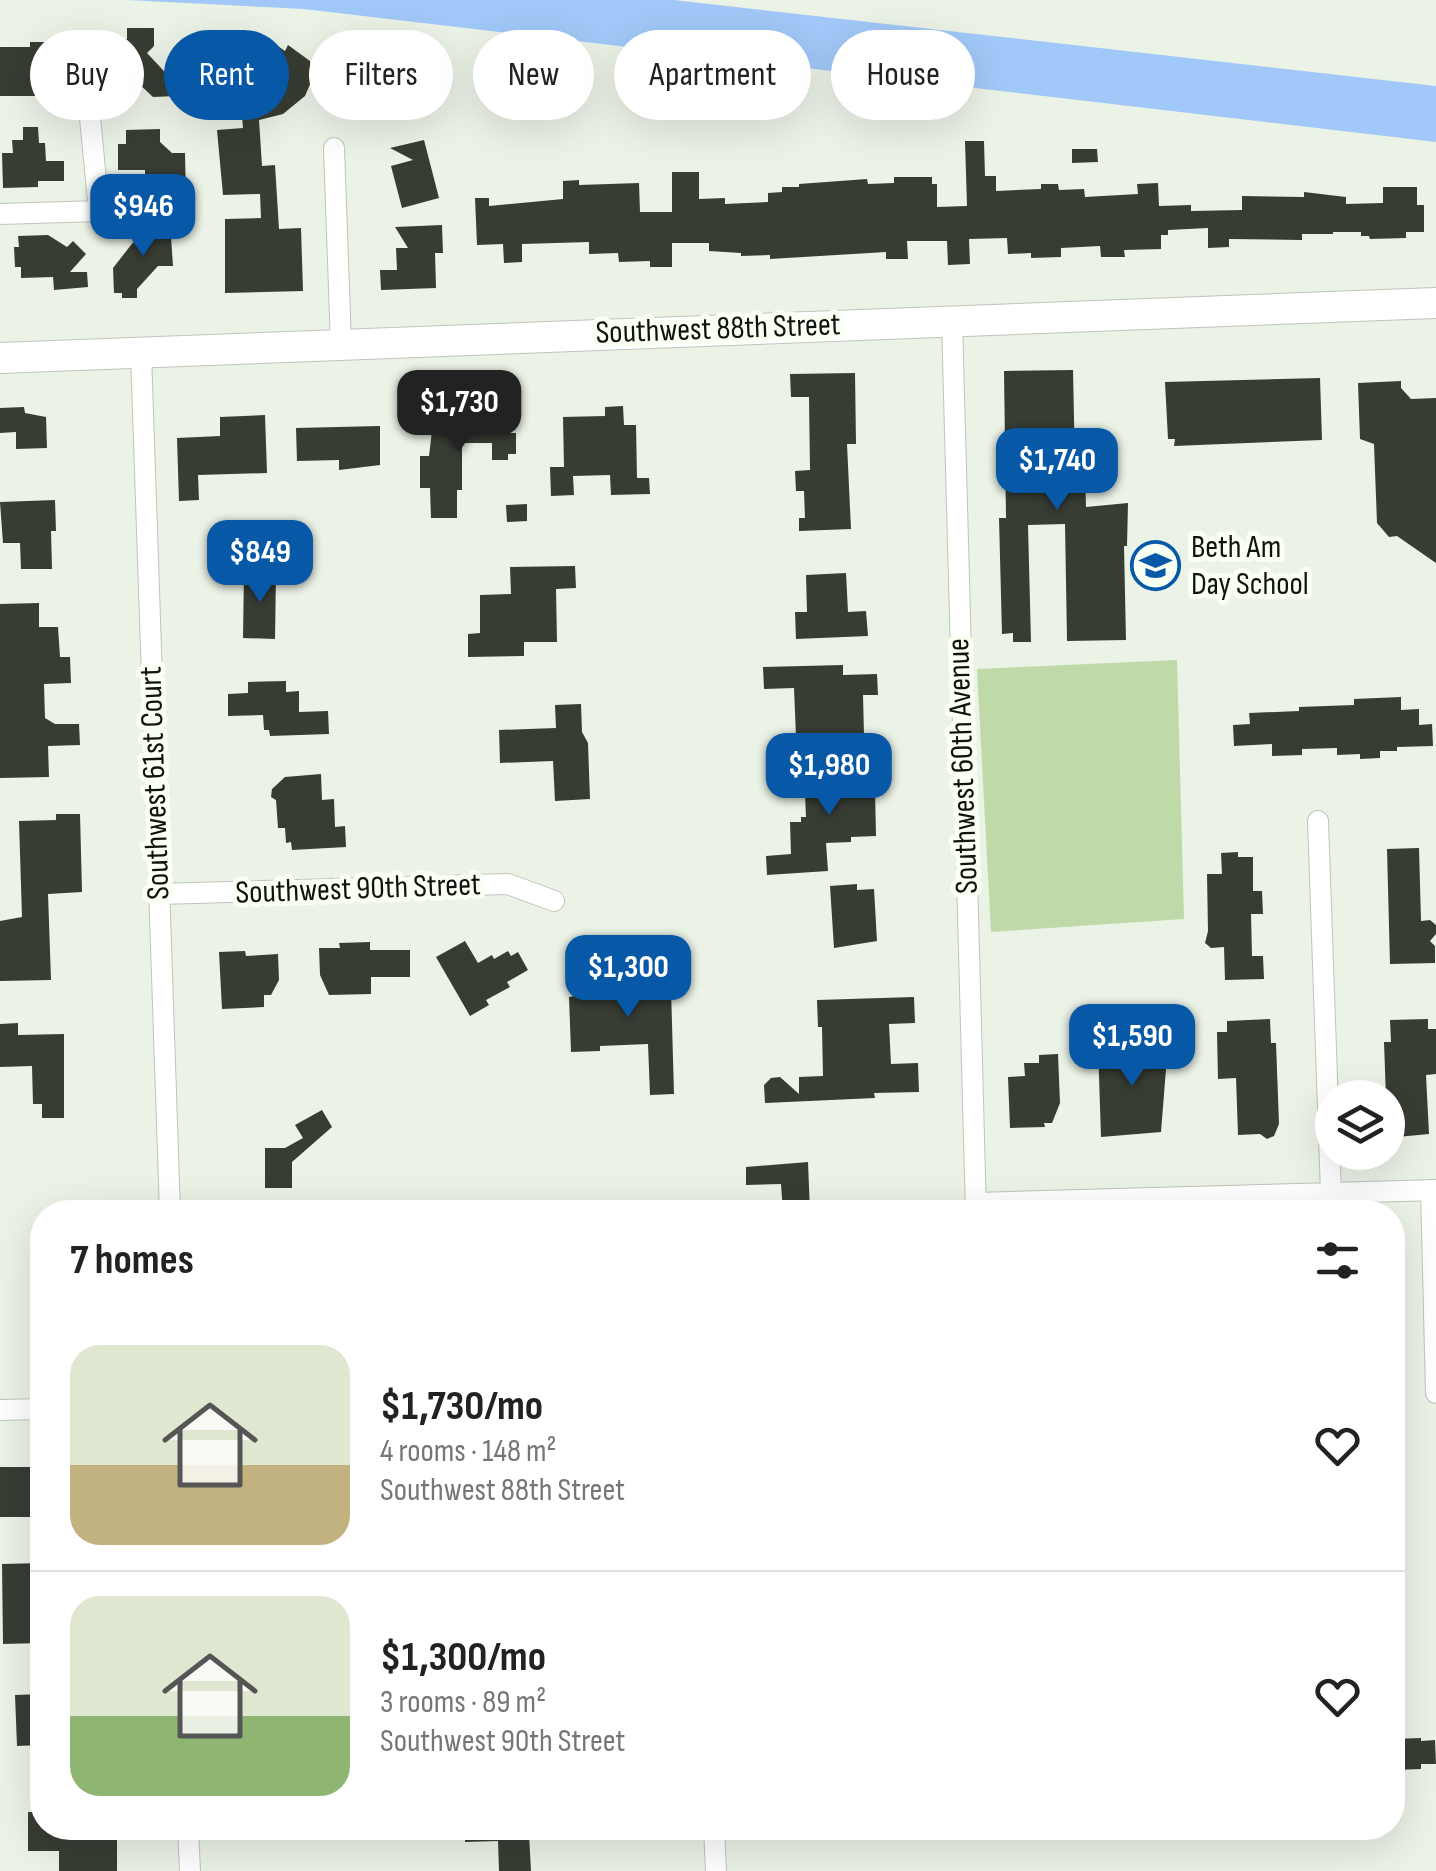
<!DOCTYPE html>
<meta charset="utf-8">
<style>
:root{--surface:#fff;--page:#f2f2f2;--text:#222;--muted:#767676;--line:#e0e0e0;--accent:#0759a8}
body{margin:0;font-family:"Sofia Sans Condensed",sans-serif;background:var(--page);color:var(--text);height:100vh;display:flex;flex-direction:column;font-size:38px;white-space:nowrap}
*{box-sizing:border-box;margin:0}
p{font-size:32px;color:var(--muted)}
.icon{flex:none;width:55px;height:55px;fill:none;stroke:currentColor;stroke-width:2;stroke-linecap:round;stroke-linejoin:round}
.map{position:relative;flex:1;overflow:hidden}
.details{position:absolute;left:30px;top:1200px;width:1375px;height:640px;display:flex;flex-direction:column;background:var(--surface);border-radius:40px;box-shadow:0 10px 40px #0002}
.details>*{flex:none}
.guide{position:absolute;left:30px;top:30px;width:1378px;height:90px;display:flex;gap:20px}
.fabs{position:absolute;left:1315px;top:1080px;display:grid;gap:20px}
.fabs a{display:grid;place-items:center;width:90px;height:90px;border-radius:50%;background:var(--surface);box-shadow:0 10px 40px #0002;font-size:50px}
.price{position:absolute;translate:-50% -85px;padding:0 22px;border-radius:20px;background:var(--accent);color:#fff;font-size:32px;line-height:65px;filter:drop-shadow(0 2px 5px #0008)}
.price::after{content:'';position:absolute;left:50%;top:60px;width:30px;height:22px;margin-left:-15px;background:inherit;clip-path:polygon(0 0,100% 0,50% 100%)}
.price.selected{background:#222;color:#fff}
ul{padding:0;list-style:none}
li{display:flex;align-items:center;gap:30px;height:250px;padding:0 40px}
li+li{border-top:2px solid var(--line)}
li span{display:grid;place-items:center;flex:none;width:280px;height:200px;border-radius:30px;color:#555}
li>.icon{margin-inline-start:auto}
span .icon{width:120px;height:120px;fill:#fffc;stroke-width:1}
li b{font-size:42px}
h2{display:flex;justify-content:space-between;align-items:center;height:120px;padding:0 40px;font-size:42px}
.chip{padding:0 35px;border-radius:45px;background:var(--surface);box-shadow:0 10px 40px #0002;font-size:35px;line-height:90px}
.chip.selected{background:var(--accent);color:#fff}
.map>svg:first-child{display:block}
</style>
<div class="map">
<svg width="1436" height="1871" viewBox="0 0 1436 1871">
<rect width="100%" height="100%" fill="#ebf2e6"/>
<path fill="#bfd9a8" d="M1177,660l7,259 -193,13 -14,-263z"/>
<path fill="#a1c8f8" d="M128,0h546l762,86v56l-1132,-133z"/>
<path fill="#383d34" d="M127,28h27v18l-7,7 29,31 1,12 -24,1 -31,-29v-8l-20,1 -1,-21 26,-1z
M30,42h40v54h-70v-49h30z
M272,42l13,9 3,-6 22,16 1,21 -6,14 -22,18 -24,6 3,46 13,-1 4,64 22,-1 2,63 -78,2v-74l36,-1 -1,-24 -37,1 -6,-65 26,-2 -4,-45z
M196,51l1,20h-13l-1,-19z
M352,58l50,16 2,-9 15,5 -15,49 -21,-7 2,-4 -45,-15z
M23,127h15l1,16h6l1,18h18v20h-26v6l-35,1 -1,-35h11l-1,-13h11z
M160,129v13l12,11h13l1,43h-41v-26h-27v-26h8v-14z
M424,140l15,58 -37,10 -11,-42 22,-6 -23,-12z
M965,141h19l1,35h11v15l45,-2v-5h17l1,6 25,-1 1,8 53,-3 -1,-10 21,-1 1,23 32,-1v6l51,-1v-14l62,1v-5l42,5v7l37,-1v-16h34v18h7v27h-18v6l-36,1 -1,-3h-8v-4h-28v2h-31v6l-73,-1v8l-21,1v-20l-40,2v5h-7v14l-37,1 1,7h-24l-1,-11 -39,2v9l-30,1v-5l-23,1 -1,-16 -38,1 1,25 -22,1 -1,-24h-40l1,18h-22v-7l-116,7v-4l-29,1v-3l-32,-2v-8h-37v24h-22v-6l-31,1 -1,-9 -29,1v-12l-67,2v18l-18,1 -1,-19 -26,1 -2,-47h14v8l74,-7v-18l16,-1v5l60,-2 1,29h32v-40h27v27l26,-1v6l43,-2v-9l14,-1v-5h17v-3l68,-5 1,5 26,-1v-6h38v7h5v23l30,-1z
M1072,149h25l1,13 -26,1z
M170,222l3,44h-15l-21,23v9h-15v-5h-8l-1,-25 18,-23 20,-22z
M442,225l1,28h-8l1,35 -55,2 -1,-20h17l-1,-22h12l-13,-21z
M48,235l19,12 6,-6 13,13 -16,18h17l1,15 -34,3 -1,-13 -32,1v-11h-6l-1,-20h5l-1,-11z
M1073,370l2,96h10l1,41 42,-4 -1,43h-3l2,94 -59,1 -2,-117 -37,1 3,117h-18v-9l-11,1 -3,-116h7l-2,-147z
M855,373l1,71h-9l4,85 -52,2v-13h6l-1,-27h-8l-1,-20 15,-1 -1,-73h-18l-1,-23z
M1320,378l2,62 -148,6 1,-7h-7l-3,-57z
M1401,381v7l10,11 25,-1v165l-39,-27 -8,1 -12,-14 -3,-79 -14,-5 -2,-56z
M623,406l1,19h12l1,53h12l1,16 -39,1 -1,-20 -37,1 1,19 -23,1 -1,-29h14l-1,-50 42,-1v-9z
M24,407l1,6 21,4 1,31 -31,1v-17l-16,1v-25z
M477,410h24v23h15v21h-8v6h-16v-17h-30v47h-5v28h-26l-1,-30h-10v-32h9l5,-42h43z
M265,415l2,58 -69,2 1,25 -20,1 -2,-63 43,-2v-19z
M380,426v39l-41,5v-10l-42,1 -1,-33z
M55,500l1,31h-5l1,38h-31l-1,-26h-17l-3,-41z
M527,504v17l-20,1 -1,-17z
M575,566l1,22 -20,1 1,53h-33v14l-56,1v-23l12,-1v-38l31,-1 -1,-27z
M244,570l32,1 -1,68 -32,-1z
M846,573l2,39 18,-1 2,25 -72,3 -1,-27h12l-1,-37z
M39,603v24h19l2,30h10l1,26 -27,1 1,34 10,6h24l1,21 -32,1 1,31 -49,1v-174z
M843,665v10l34,-1 1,21h-15l1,40 -68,2 -2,-49 -30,1 -1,-22z
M286,681v11l13,-1v21l29,-1 1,23 -59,2 -1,-6h-5l-1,-15 -35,1v-22l20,-1v-11z
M1401,697v13l18,-1v16l13,-1 1,22 -36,1v4h-17v7l-20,1v-5l-23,1v-7l-35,1v6l-30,1v-12l-38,2 -1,-21 17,-1 -1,-11 50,-2v-4l55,-2v-6z
M581,704l1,28 6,11 2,56 -35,2 -2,-40 -53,2 -1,-33 57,-2 -1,-23z
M878,769l1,21h-4l1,46 -25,1v5l-25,1 2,28 -61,4 -1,-19 25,-2 -1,-32h11v-5h5l-2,-46z
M321,774l1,26 12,-1 1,28 10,-1 1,21 -54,3 -1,-8 -5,1 -1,-15h-7l-2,-28 -5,-3 1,-8 13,-12z
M56,814h24l2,78 -34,2 3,86 -51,1v-60l22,-4 -3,-96 37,-1z
M1419,848l2,73 9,-1 6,5v9l-6,7 5,5v17l-45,1 -3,-115z
M1238,852v5h15v34h9l1,23h-12l1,42h11l1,23 -39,1 -1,-33 -13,1 -6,-5 3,-12 -1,-57h15l-1,-21z
M857,884v6l17,-1 3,52 -43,7 -4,-62z
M465,941l13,22 14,-8 2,4 14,-8 3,5 7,-4 10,18 -21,12 3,5 -24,13 3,5 -19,11 -34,-59z
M370,942v8h40v27h-39v17l-42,1 -9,-20 -1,-27h21l-1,-5z
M245,951l1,5 32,-2 1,26 -8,15h-7v12l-42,2 -3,-57z
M661,952l1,36h9l3,106 -24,1 -2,-51 -48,2v5l-29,1 -2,-55 6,-1v-15l16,-1 1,6 51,-1 -1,-32z
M914,997l1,26 -26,1 2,40 27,-1 1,29 -45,1 1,5 -110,5 -1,-18 7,-7 9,-1 19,17v-17l24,-1 -1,-49h-4l-1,-27z
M1270,1019l1,24h5l3,81 -5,12 -7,3 -7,-5 -22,1 -2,-57 -18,1 -1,-47h10v-11z
M1428,1019v10h8v45l-10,1 3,59 -32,3 -7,-3 -2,-6 2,-22h-2l-2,-8 -2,-56h7l-1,-22z
M18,1023v12l46,-1v84h-22v-14h-9l-1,-38 -32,1v-43z
M1168,1044l-7,88 -60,5 -3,-91z
M1058,1054l2,49 -8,20h-8l1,4 -35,1 -2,-51 17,-1 -1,-13h15v-8z
M322,1110l10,17 -40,35v26h-27v-40h20l18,-10 -8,-13z
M808,1162l2,50h-27l-2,-28 -35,1v-18z
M0,1467h42v50h-42z
M42,1563v80l-39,1 -1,-80z
M42,1694v51l-25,1 -2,-51z
M1421,1738v3l14,-1 1,24h-15v5l-29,1v-31z
M28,1812h14v16h75v43h-58v-20h-31z
M465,1828h50v6h14l2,37h-32l-1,-30 -33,1z"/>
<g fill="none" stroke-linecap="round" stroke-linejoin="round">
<defs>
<path id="street" d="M334,148l7,197
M0,214l99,-3 -9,-93
M952,320l24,892
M141,353l29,859
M1318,821l13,372
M159,894l349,-10 46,17
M1431,1190l5,203
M976,1203l460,-13
M0,1410l42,-1
M188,1828l2,43
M714,1828l2,43"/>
<path id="secondary" d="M0,358l1436,-55"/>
</defs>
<use href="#street" stroke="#bfc5ba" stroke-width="22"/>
<use href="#secondary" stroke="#bfc5ba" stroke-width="32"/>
<use href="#street" stroke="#fff" stroke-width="20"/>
<use href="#secondary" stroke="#fff" stroke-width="30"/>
</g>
<defs>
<symbol id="school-ring" viewBox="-11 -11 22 22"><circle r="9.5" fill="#f8fff3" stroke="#0759a8" stroke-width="1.5"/><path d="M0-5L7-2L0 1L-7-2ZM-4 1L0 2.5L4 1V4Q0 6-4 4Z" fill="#0759a8"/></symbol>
</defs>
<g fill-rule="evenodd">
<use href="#school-ring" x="1128" y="538" width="55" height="55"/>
</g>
<g text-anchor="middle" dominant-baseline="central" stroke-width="10" stroke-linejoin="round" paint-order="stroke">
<g font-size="32" fill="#10120e" stroke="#f8fff3">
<text transform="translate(718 329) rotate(-2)">Southwest 88th Street</text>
<text transform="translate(963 766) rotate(-92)">Southwest 60th Avenue</text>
<text transform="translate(155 783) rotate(-92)">Southwest 61st Court</text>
<text transform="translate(358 889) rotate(-2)">Southwest 90th Street</text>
</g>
<g font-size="32" fill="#10120e" stroke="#f8fff3" text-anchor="start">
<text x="1191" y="547">Beth Am<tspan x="1191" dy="37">Day School</tspan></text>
</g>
</g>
</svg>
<div class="fabs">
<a><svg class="icon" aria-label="layers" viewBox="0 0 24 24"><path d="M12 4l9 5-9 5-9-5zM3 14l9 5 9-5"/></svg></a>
</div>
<b class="price" style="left:143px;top:259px">$946</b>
<b class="price selected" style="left:459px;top:455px">$1,730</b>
<b class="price" style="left:1057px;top:513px">$1,740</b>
<b class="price" style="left:260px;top:605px">$849</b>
<b class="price" style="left:829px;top:818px">$1,980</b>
<b class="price" style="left:628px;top:1020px">$1,300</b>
<b class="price" style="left:1132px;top:1089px">$1,590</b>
<div class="guide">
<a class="chip">Buy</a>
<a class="chip selected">Rent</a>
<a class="chip">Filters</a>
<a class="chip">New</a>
<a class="chip">Apartment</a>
<a class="chip">House</a>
</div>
<section class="details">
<h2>7 homes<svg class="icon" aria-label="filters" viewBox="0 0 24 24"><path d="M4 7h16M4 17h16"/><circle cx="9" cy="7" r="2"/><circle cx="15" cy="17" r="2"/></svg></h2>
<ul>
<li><span style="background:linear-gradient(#dfe7d0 60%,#c2b280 0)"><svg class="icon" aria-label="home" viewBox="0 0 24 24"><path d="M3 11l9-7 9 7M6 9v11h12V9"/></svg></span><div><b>$1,730/mo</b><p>4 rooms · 148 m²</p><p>Southwest 88th Street</p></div><svg class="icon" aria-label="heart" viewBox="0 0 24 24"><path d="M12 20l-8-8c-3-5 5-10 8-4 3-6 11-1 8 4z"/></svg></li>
<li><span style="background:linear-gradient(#dfe7d0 60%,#8fb573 0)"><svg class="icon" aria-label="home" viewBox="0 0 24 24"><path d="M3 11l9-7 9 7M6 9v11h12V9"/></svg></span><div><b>$1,300/mo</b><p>3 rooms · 89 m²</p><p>Southwest 90th Street</p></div><svg class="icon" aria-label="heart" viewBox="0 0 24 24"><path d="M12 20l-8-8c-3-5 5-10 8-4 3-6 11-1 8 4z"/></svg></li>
</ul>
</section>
</div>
